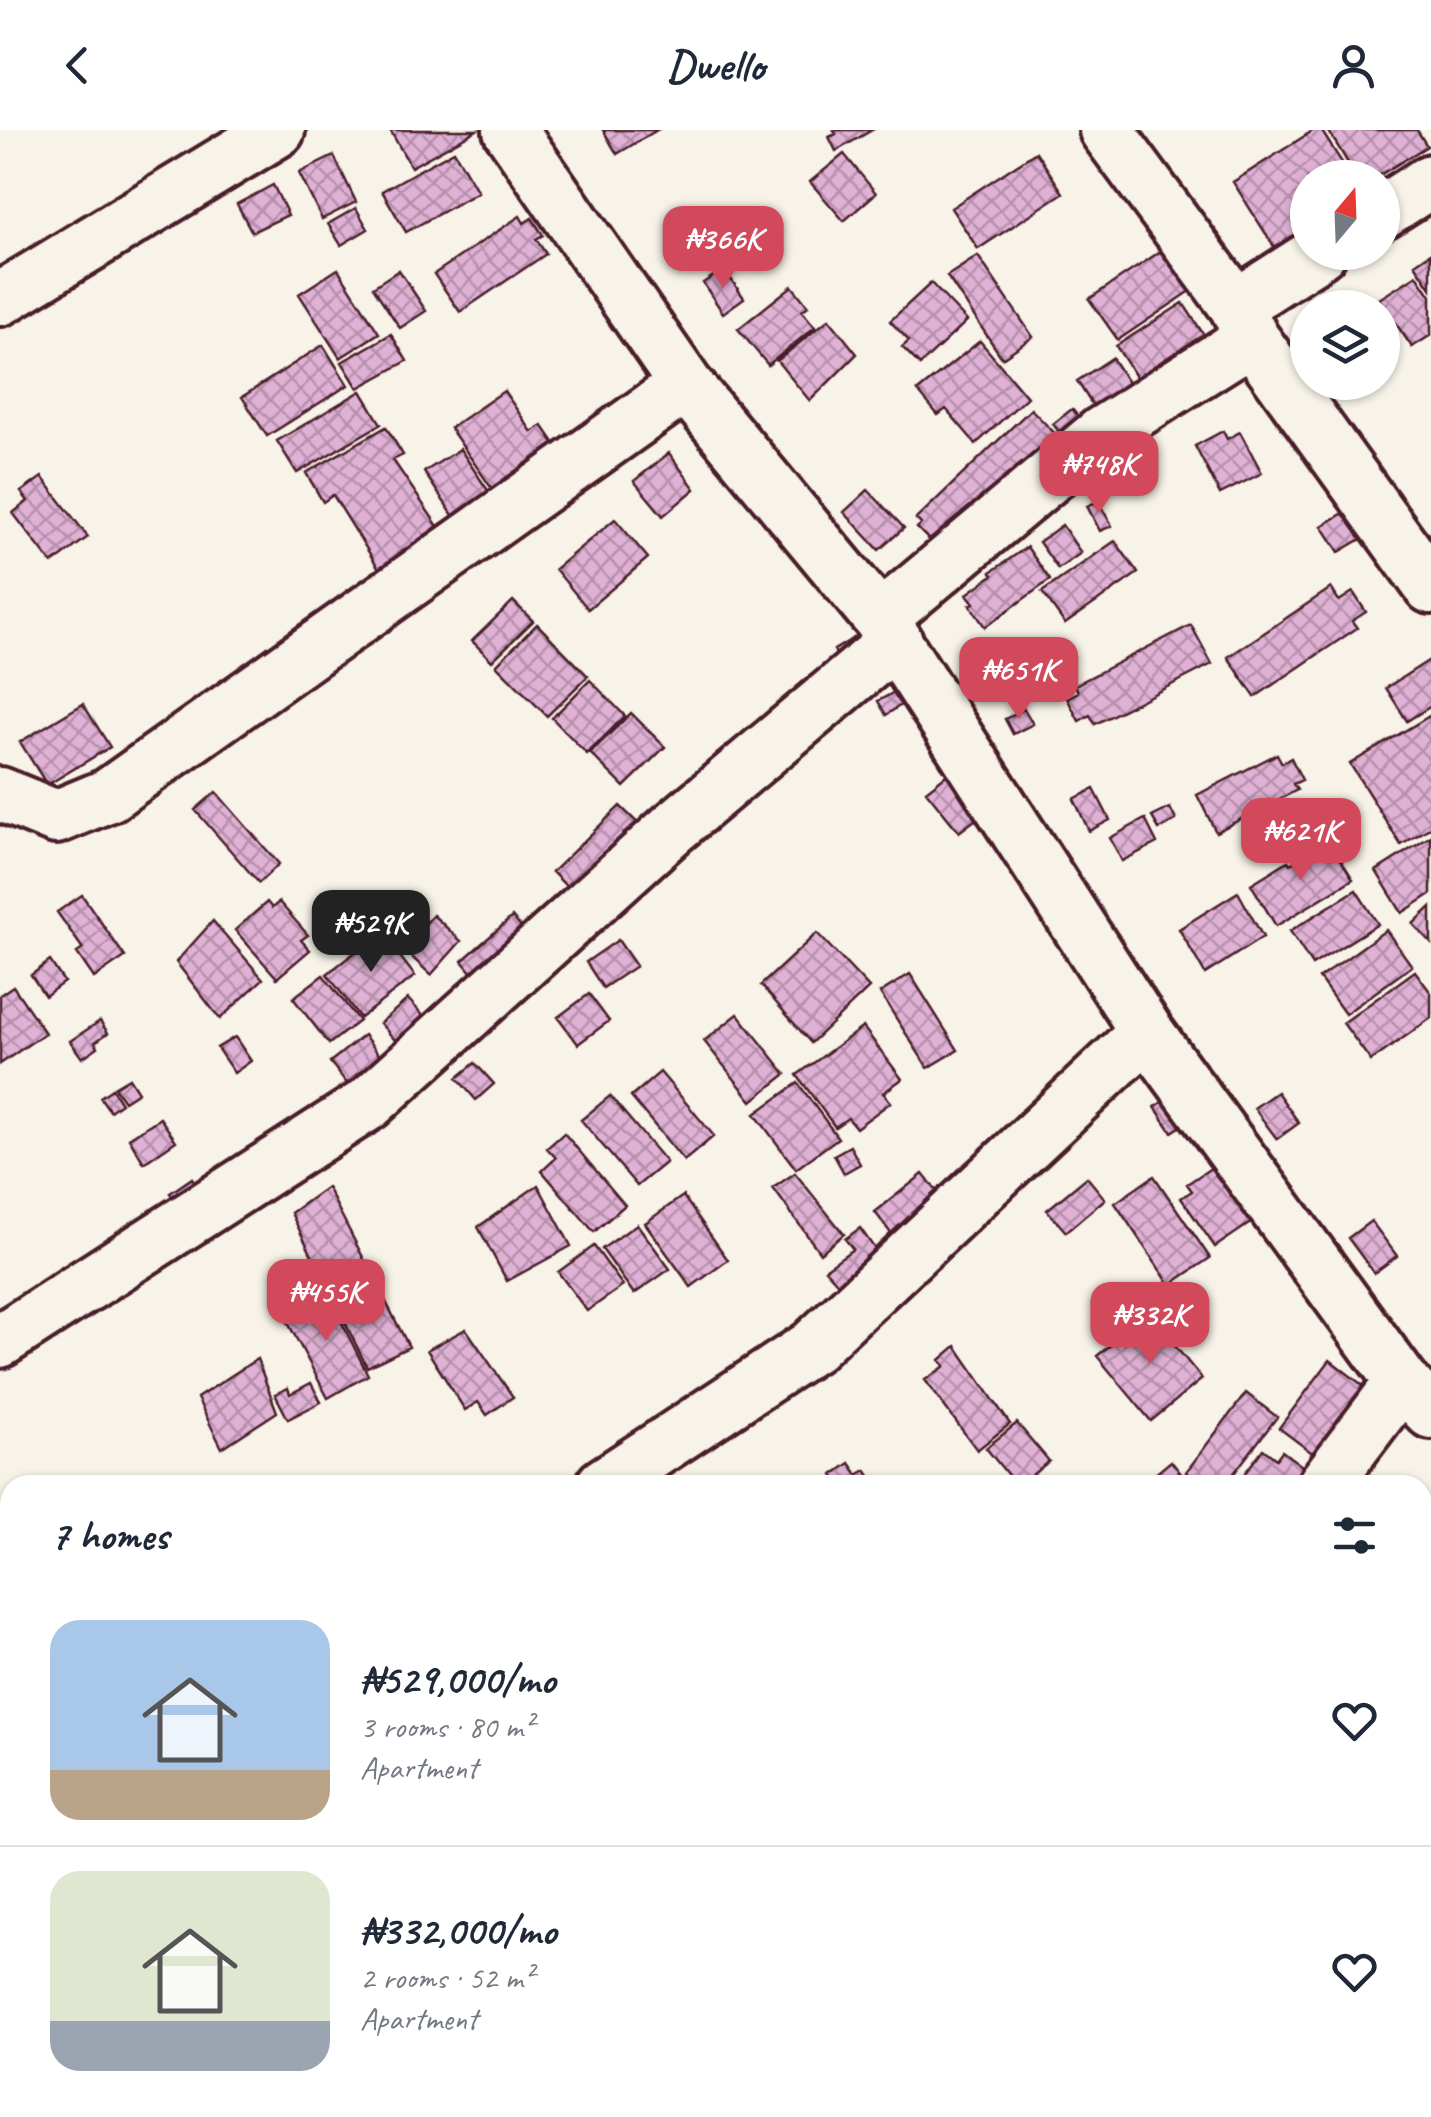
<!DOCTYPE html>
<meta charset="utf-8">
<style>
:root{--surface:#fff;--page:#f2f2f3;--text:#1f2937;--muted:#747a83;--line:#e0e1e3;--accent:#d1495b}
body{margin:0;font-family:Caveat,sans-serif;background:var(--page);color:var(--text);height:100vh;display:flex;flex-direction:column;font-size:38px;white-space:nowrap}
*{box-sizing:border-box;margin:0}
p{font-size:32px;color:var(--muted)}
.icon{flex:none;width:55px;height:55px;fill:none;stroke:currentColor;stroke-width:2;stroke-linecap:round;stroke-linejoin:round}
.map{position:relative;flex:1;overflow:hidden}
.drawer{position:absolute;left:0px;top:1345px;width:1432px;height:642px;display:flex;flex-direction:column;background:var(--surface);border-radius:30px 30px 0 0;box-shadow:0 2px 8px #0004}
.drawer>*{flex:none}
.needle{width:65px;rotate:19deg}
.buttons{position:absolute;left:1290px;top:30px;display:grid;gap:20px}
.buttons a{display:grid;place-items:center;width:110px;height:110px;border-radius:50%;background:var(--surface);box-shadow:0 2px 8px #0004;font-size:50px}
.price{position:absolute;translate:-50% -85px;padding:0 22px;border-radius:20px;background:var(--accent);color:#fff;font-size:32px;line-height:65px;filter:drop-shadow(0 2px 5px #0008)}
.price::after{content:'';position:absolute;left:50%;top:60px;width:30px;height:22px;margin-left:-15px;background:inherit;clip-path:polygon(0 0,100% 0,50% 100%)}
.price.current{background:#222;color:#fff}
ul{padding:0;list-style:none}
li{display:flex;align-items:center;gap:30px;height:250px;padding:0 50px}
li+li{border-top:2px solid var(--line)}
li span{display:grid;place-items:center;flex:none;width:280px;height:200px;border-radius:30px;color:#555}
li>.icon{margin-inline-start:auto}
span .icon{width:120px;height:120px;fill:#fffc;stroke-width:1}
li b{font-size:42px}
h2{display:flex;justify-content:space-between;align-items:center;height:120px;padding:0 50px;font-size:42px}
header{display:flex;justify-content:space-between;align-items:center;height:130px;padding:0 50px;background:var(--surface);font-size:45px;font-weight:700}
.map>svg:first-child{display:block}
</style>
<header><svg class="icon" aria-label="back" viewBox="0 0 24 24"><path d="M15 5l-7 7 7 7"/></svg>Dwello<svg class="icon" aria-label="person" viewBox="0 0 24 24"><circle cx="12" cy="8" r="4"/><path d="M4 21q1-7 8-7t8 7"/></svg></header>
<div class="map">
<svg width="1431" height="1987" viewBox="0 0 1431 1987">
<defs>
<pattern id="building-cross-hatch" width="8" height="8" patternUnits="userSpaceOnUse" patternTransform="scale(2.5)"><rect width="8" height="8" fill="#dfb2d5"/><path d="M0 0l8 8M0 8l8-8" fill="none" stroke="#b790ad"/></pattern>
</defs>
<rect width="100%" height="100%" fill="#f7f3e8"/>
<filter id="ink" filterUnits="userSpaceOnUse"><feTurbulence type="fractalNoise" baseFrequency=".01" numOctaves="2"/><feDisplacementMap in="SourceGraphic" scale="20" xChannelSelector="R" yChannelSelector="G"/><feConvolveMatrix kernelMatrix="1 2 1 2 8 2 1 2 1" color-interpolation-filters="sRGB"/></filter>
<g filter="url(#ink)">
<path fill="url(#building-cross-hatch)" stroke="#4a1f2b" stroke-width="2.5" d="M390,0h87l-66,37z
M603,0h54l-40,24z
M834,0h38l-36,21 -7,-14 7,-3z
M1314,0h7l27,42 -5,3 2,3h-37v65l-26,16 -49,-77z
M1328,0h89l10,16 -52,32h-18z
M454,21l24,41 -72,40 -24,-41z
M1036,22l27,41 -85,56 -27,-41z
M844,24l32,39 -32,28 -34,-39z
M334,26l22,46 -34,17 -23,-46z
M273,55l15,30 -36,17 -15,-28z
M356,78l12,21 -27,16 -13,-21z
M520,86l4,7 8,-5 11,17 -7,4 10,15 -86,58 -26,-38z
M1179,109l28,41 -89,60 -29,-41z
M1431,123v35l-16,-24z
M978,126l55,81 -31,21 -55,-82z
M338,139l41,64 -39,25 -41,-64z
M724,139l20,29 -21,15 -20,-30z
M399,140l27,41 -26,17 -27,-41z
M1417,145l14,21v39l-19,12 -33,-48z
M931,153l36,38 -47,44 -18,-18 7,-6 -19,-20z
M792,156l16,20 -6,5 13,16 -47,38 -30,-36z
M1183,173l34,52 -67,43 -34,-52z
M829,189l28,35 -47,47 -33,-40z
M391,204l16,27 -49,27 -16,-26z
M980,211l47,56 -51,47 -30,-35 -8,6 -20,-24z
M323,215l25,40 -81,51 -25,-39z
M1112,228l26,40 -43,11 -18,-28z
M361,261l20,33 -84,49 -20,-32z
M504,261l28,41 10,-7 13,19 -14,9 13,17 -55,29 -49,-71z
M1031,279l34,35 -132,100 -16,-16 4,-4 -5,-5z
M1072,279l18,22 -19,16 -18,-23z
M386,297l17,28 -10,5 57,84 -62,39 -55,-88 -10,7 -17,-29z
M1223,301l4,8 13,-7 22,41 -42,21 -25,-48z
M460,319l39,58 -36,23 -39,-58z
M669,323l26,36 -32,27 -29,-35z
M42,347l46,60 -36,27 -39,-51 15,-12 -7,-9z
M868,360l36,38 -25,22 -35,-38z
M1098,371l14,25 -12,5 -13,-25z
M1352,378l16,27 -29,17 -17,-26z
M615,389l33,39 -60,51 -33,-40z
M1062,395l19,28 -23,16 -19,-27z
M1115,411l23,32 -73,51 -23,-32z
M1027,417l23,33 -65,47 -15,-22 4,-2 -7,-9 26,-19 -2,-3z
M1331,458l8,13 14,-9 13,20 -14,9 5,7 -102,69 -27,-40z
M513,471l20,20 -41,40 -20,-20z
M537,494l51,52 -41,40 -51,-51z
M1191,495l21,39 -117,60 -5,-9 -11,6 -12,-23 11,-6 -3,-7z
M857,506l7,12 -23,15 -7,-13z
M1431,529v47l-24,15 -21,-33z
M590,550l35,36 -38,38 -35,-36z
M893,563l8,12 -15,10 -8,-14z
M83,574l27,43 -63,38 -27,-43z
M1024,579l9,15 -20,10 -8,-15z
M631,583l34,34 -41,40 -34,-34z
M1431,585v112l-30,18 -51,-81z
M1277,624l5,9 9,-5 11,22 -9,4 4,6 -81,42 -19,-37z
M950,642l34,41 -25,19 -33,-41z
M1094,659l16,31 -21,11 -15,-32z
M216,662l63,72 -20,19 -64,-73z
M620,676l31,30 -68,67 -31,-31z
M1170,678l6,12 -17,9 -7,-12z
M1145,689l12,24 -35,18 -12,-23z
M1431,706v58l-29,19 -26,-42z
M1329,711l24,38 -77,47 -25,-42 37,-23 2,3z
M1356,760l22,34 -66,41 -22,-34z
M1238,762l25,45 -58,37 -26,-45z
M82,765l43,62 -31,21 -17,-25 6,-4 -26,-37z
M267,772l5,6 7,-6 29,33 -7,5 9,10 -33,28 -42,-48z
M1431,777v36l-18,-19z
M433,785l28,26 -30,34 -28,-26z
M512,787l25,29 -51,44 -24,-29z
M213,791l50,58 -43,40 -44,-57z
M1386,800l26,36 -67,48 -26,-36z
M381,802l34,44 -55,42 -33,-44z
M817,803l52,55 -58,55 -50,-58z
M618,810l18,26 -33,22 -17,-26z
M50,831l14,21 -19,14 -14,-21z
M1415,841l16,22v25l-60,43 -28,-38z
M910,844l48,76 -30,18 -48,-75z
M323,845l36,46 -30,23 -36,-46z
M13,856l32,47 -45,31v-69z
M589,864l20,27 -31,23 -20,-27z
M408,869l31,34 -28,25 -31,-35z
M738,884l48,60 -34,27 -48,-60z
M100,891l8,12 -13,9 3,5 -16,11 -12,-17z
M863,897l39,52 -19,14 8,9 -35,26 -8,-10 -13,9 -38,-52z
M364,905l29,38 -33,27 -30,-38z
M235,907l16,24 -17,12 -17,-25z
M475,933l19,21 -18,16 -19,-22z
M660,942l54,64 -30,25 -53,-64z
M129,948l9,14 -14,9 -10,-14z
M798,953l40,55 -42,31 -41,-55z
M112,959l9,14 -11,8 -10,-14z
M1179,960l18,26 -25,16 -17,-25z
M1277,962l22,31 -22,16 -23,-31z
M610,966l56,66 -29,24 -56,-66z
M160,988l16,23 -32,22 -15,-25z
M564,1003l61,72 -31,27 -52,-61 14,-13 -9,-10z
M850,1016l10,18 -16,9 -10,-18z
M1214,1036l38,56 -37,25 -34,-49 11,-7 -5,-7z
M795,1043l49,61 -24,19 -47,-65z
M923,1044l25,31 -47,42 -26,-35z
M1154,1046l56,82 -40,27 -55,-82z
M1087,1047l18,22 -39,33 -19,-22z
M192,1048l15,20 -30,5 -7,-10z
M538,1055l33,61 -64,35 -29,-54z
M327,1057l82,160 -42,20 -76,-154z
M683,1066l45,64 -37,27 -46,-64z
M1371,1091l26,35 -23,17 -26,-35z
M637,1094l33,45 -36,25 -32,-45z
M860,1098l22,31 -36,33 -21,-23 28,-20 -8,-10z
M594,1116l29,40 -36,25 -29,-39z
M301,1165l6,12 21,-12 40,80 -40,23 -42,-79 7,-4 -7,-12z
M1149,1184l53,65 -51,42 -54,-65z
M466,1199l47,68 -26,18 -9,-13 -13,8 -38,-60z
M956,1216l54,78 -33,26 -52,-70 20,-14 -5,-6z
M257,1229l20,53 -55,36 -25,-50z
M1330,1230l40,31 -51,67 -40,-30z
M311,1253l10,19 -33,17 -13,-25 13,-6 2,6z
M1246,1263l31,24 -52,68h-21l-18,-13z
M1017,1293l32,38 -29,24h-4l-30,-37z
M1263,1319l13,10 6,-8 28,21 -10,13h-64z
M1171,1331l19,24h-48z
M850,1333l8,12 8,-5 10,15h-36l-7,-10z
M0,1459l10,15v76l-10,-15z
M9,1557l1,1v63l-10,-16v-43z
M10,1845v41l-10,-21v-15z
M0,1895l10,21v40l-10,5z
M10,1971v7h44l5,9h-54l-5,-11z
M162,1978h55l5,9h-54z
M223,1978h82l-17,9h-59z
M982,1978h34l-14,9h-13z
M1058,1978h54l7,9h-55z"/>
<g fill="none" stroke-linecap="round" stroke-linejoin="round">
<defs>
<path id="minor" d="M510,0l176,255
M1106,0l130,176 16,32 179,249
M1382,82l49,-31
M0,169l278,-169
M1236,176l84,-54
M1252,208l-150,95 -222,186 267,413 255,350 29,30
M0,664l56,23 53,-22 577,-410 194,234
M0,1211l368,-237 304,-275 224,-188
M603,1355l209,-138 335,-315
M1324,1355l78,-103
M0,1672l10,-5
M1422,1889l9,-7
M1310,1987l11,-9"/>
</defs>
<use href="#minor" stroke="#4a1f2b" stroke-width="60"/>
<use href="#minor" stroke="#f7f3e8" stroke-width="52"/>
</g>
</g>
</svg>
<div class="buttons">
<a><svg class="needle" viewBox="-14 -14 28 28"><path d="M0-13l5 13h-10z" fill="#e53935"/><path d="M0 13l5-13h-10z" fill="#747a83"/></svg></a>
<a><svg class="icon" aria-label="layers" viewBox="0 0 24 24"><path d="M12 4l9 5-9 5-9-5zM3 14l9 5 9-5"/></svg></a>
</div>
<b class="price" style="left:723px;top:161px">₦366K</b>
<b class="price" style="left:1099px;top:386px">₦748K</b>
<b class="price" style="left:1019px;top:592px">₦651K</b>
<b class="price" style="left:1301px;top:753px">₦621K</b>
<b class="price current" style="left:371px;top:845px">₦529K</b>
<b class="price" style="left:326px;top:1214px">₦455K</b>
<b class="price" style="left:1150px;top:1237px">₦332K</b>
<section class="drawer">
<h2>7 homes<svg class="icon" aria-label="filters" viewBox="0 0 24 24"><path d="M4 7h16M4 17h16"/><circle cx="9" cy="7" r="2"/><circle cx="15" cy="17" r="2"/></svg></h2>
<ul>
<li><span style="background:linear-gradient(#a9c7e8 75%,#b9a48a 0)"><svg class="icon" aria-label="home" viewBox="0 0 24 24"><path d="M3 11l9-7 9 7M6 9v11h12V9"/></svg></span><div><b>₦529,000/mo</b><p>3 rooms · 80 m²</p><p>Apartment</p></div><svg class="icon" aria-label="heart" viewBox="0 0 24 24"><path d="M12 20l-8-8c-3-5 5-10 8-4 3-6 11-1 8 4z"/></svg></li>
<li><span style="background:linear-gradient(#dfe7d0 75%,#9aa5b1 0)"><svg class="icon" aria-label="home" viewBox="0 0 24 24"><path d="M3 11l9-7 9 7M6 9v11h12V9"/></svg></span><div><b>₦332,000/mo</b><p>2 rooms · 52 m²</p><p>Apartment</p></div><svg class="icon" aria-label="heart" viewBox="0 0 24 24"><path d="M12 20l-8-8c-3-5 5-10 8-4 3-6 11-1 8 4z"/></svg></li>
</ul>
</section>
</div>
